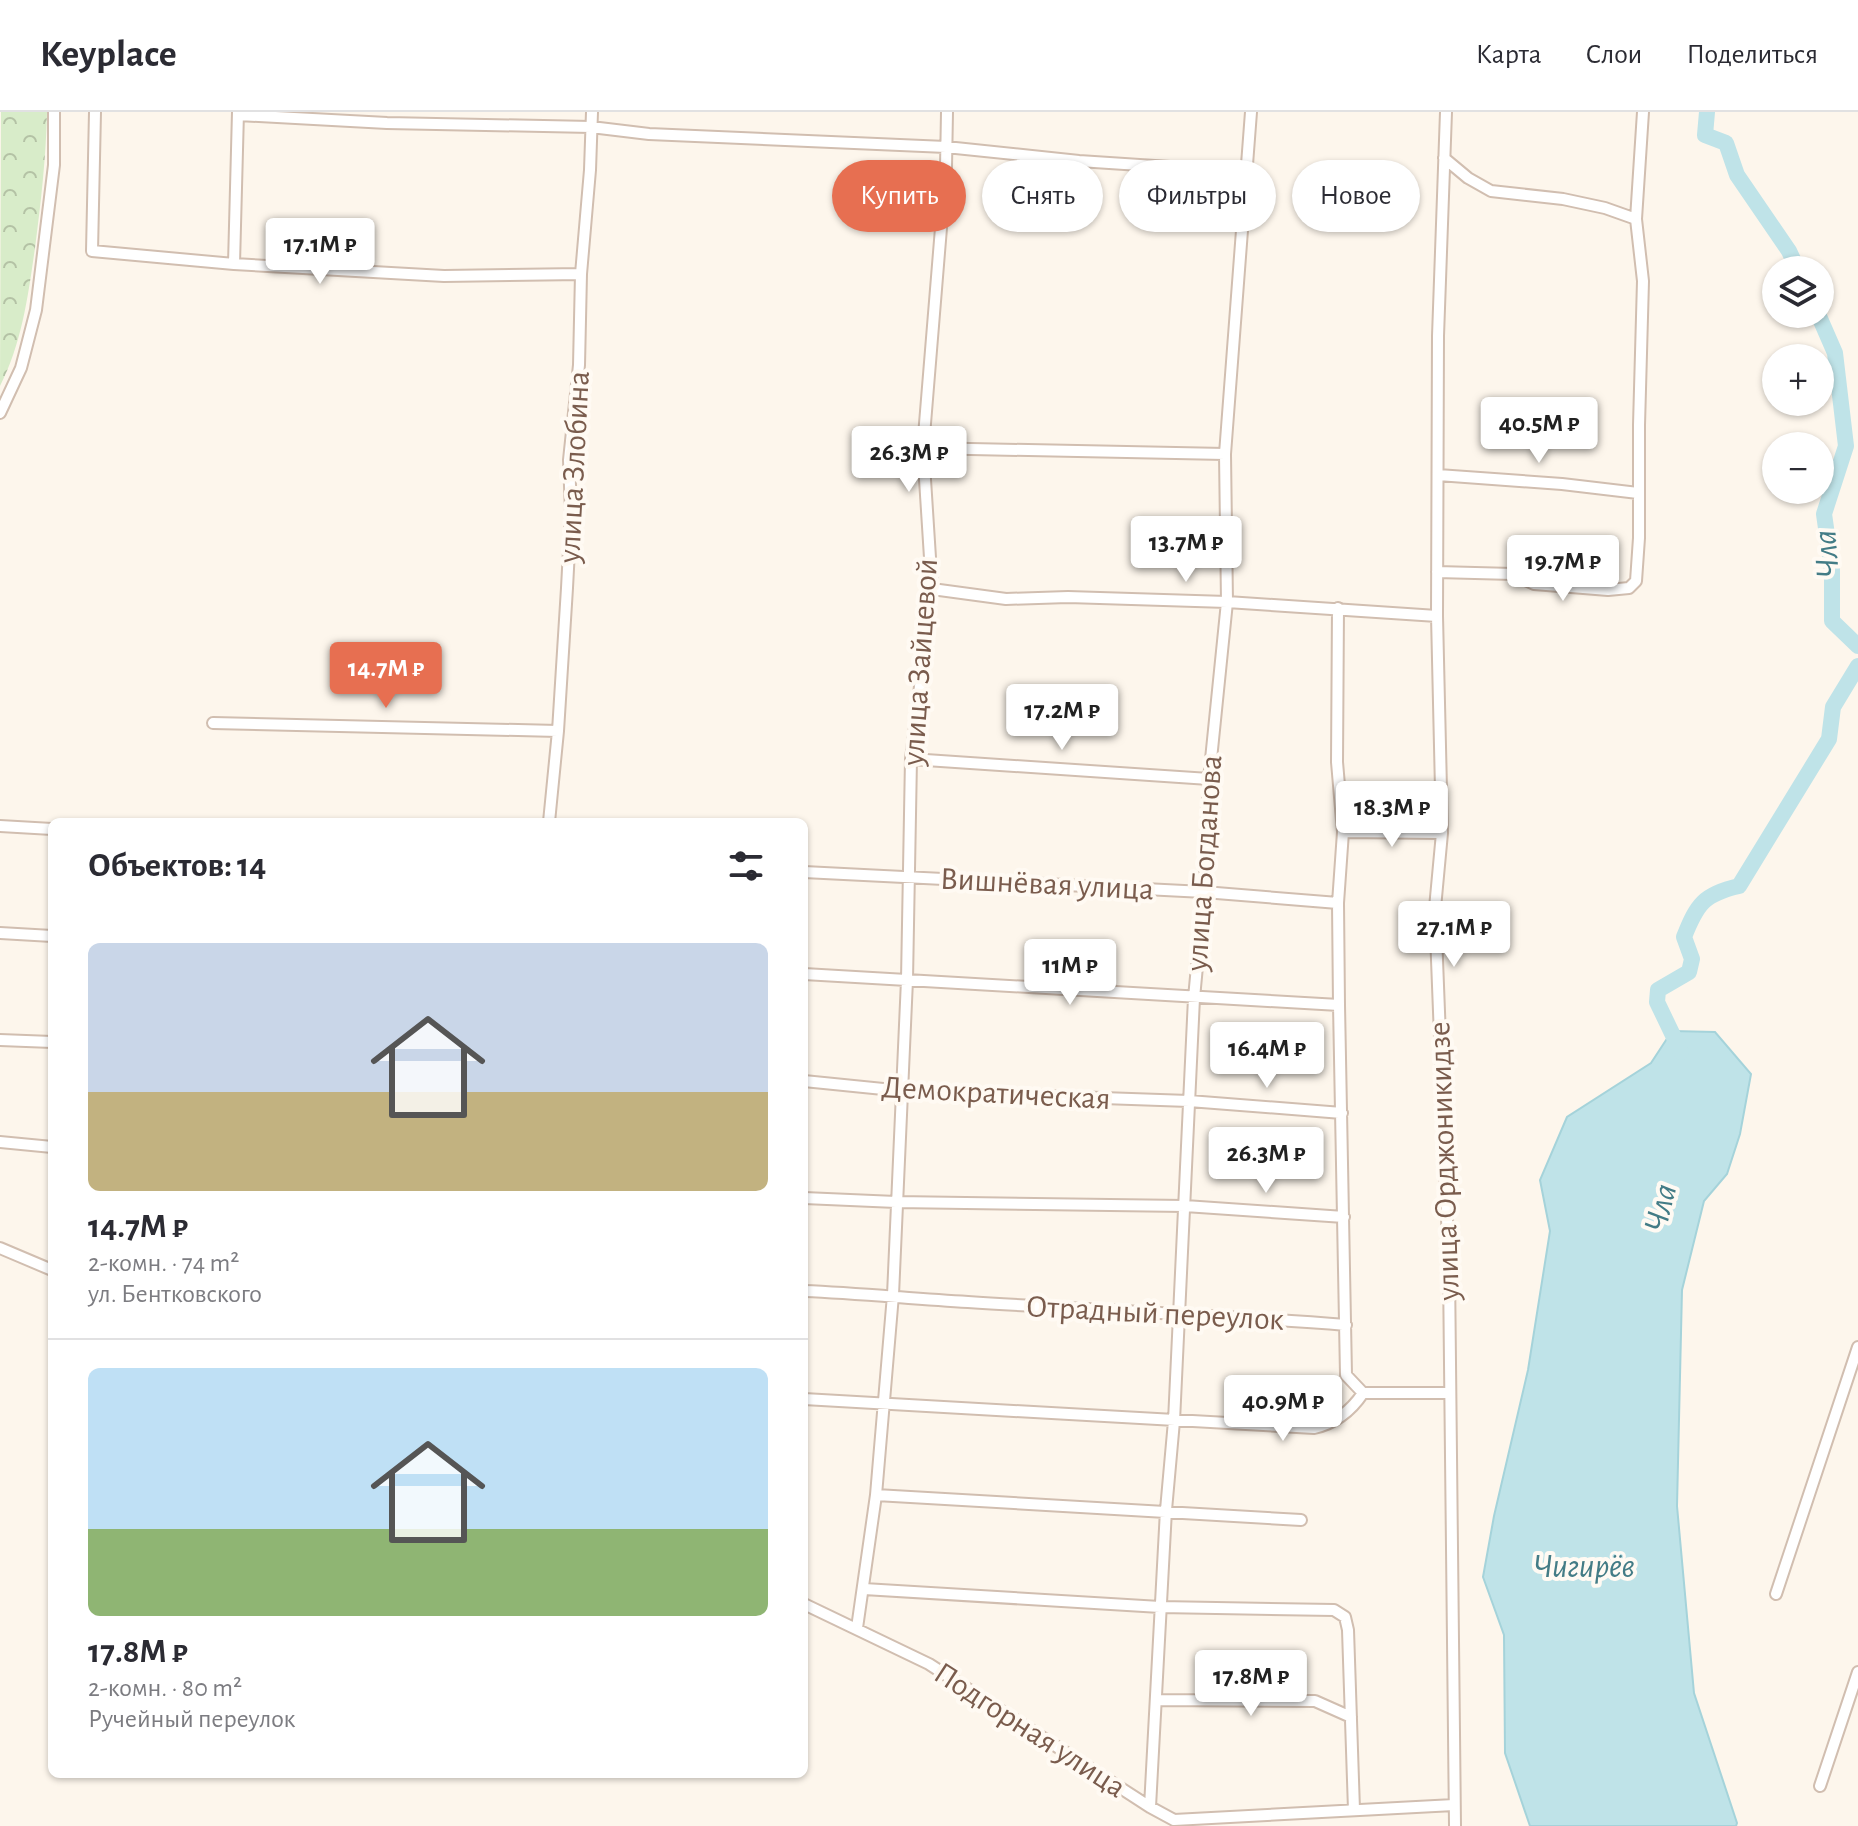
<!DOCTYPE html>
<html lang="ru">
<meta charset="utf-8">
<style>
:root{--surface:#fff;--page:#f2f2f3;--text:#2b2b33;--muted:#7c7c81;--line:#e1e1e2;--accent:#e76f51}
body{margin:0;font-family:"Alegreya Sans",sans-serif;background:var(--page);color:var(--text);height:100vh;display:flex;flex-direction:column;font-size:30px;white-space:nowrap}
*{box-sizing:border-box;margin:0}
p{font-size:26px;color:var(--muted)}
.icon{flex:none;width:44px;height:44px;fill:none;stroke:currentColor;stroke-width:2;stroke-linecap:round;stroke-linejoin:round}
.map{position:relative;flex:1;overflow:hidden}
.drawer{position:absolute;left:48px;top:706px;width:760px;height:960px;display:flex;flex-direction:column;background:var(--surface);border-radius:12px;box-shadow:0 2px 6px #0004}
.drawer>*{flex:none}
.guide{position:absolute;left:832px;top:48px;width:760px;height:72px;display:flex;gap:16px}
.fabs{position:absolute;left:1762px;top:144px;display:grid;gap:16px}
.fabs a{display:grid;place-items:center;width:72px;height:72px;border-radius:50%;background:var(--surface);box-shadow:0 2px 6px #0004;font-size:40px}
.price{position:absolute;translate:-50% -68px;padding:0 18px;border-radius:8px;background:#fff;color:#222;font-size:26px;line-height:52px;filter:drop-shadow(0 2px 4px #0008)}
.price::after{content:'';position:absolute;left:50%;top:48px;width:24px;height:18px;margin-left:-12px;background:inherit;clip-path:polygon(0 0,100% 0,50% 100%)}
.price.on{background:var(--accent);color:#fff}
ul{padding:0;list-style:none}
li{display:grid;align-content:center;gap:16px;height:424px;padding:0 40px}
li+li{border-top:2px solid var(--line)}
li span{display:grid;place-items:center;height:248px;border-radius:12px;color:#555}
li>.icon{margin-inline-start:auto}
span .icon{width:144px;height:144px;fill:#fffc;stroke-width:1}
li b{font-size:34px}
h2{display:flex;justify-content:space-between;align-items:center;height:96px;padding:0 40px;font-size:34px}
.pill{padding:0 28px;border-radius:36px;background:var(--surface);box-shadow:0 2px 6px #0004;font-size:28px;line-height:72px}
.pill.on{background:var(--accent);color:#fff}
header{display:flex;align-items:center;gap:48px;box-sizing:border-box;height:112px;padding:0 40px;background:var(--surface);border-bottom:2px solid var(--line)}
header strong{font-size:38px}
nav{display:flex;gap:44px;margin-inline-start:auto;font-size:28px}
.map>svg:first-child{display:block}
</style>
<header>
<strong>Keyplace</strong>
<nav><a>Карта</a><a>Слои</a><a>Поделиться</a></nav>
</header>
<div class="map">
<svg width="1858" height="1714" viewBox="0 0 1858 1714">
<defs>
<pattern id="forest-crowns" width="20" height="18" patternUnits="userSpaceOnUse" patternTransform="scale(2)"><rect width="20" height="18" fill="#d8ecc9"/><path d="M2 6a3 3 0 1 1 6 0M12 15a3 3 0 1 1 6 0" fill="none" stroke="#b4c2a5"/></pattern>
</defs>
<rect width="100%" height="100%" fill="#fdf6ec"/>
<path fill="url(#forest-crowns)" d="M1,0h46c-1,46 -6,90 -12,136 -7,48 -13,95 -35,138z"/>
<path fill="#bfe3e8" stroke="#a5d3da" stroke-width="2" d="M1672,919l43,1 36,42 -11,60 -13,40 -23,27 -22,89 -5,216 17,187 43,130 -1,3h-206l-25,-73 -1,-118 -21,-58 11,-61 34,-146 22,-139 -10,-51 27,-63 84,-54z"/>
<g fill="none" stroke-linecap="round" stroke-linejoin="round">
<path stroke="#bfe3e8" stroke-width="16" d="M1707,0l-2,23 21,8 11,32 52,76 9,19
M1818,202l17,39 11,93 -22,68 8,56v51l26,25
M1681,940l-24,-50 1,-12 31,-18 3,-13 -8,-22c13,-33 20,-43 55,-51l90,-147 4,-32 25,-41"/>
<defs>
<path id="minor" d="M95,0l-3,139 142,13 210,12 137,-2
M1446,0l-8,224 -1,280 5,217 -7,75 14,362 6,556
M238,3l149,8 204,4 58,7 297,13 133,14 167,11
M1636,107l7,-107
M234,152l4,-152
M0,301l21,-45 15,-58 18,-145v-53
M923,336l302,6
M1438,363l124,9 76,9
M1437,460l76,2 21,10 74,6 21,-2 7,-7 3,-43v-113l4,-144 -7,-62 -31,-11 -42,-9 -72,-8 -23,-13 -24,-20
M932,477l74,10 62,-2 159,5 210,14
M1338,496l-1,154 6,70 -5,71 1,102 7,370 17,18h87
M213,611l345,8
M911,647l298,20
M549,710l9,-91 9,-143 4,-76 -2,-52 10,-95 2,-91 9,-104 2,-58
M0,714l52,3
M1343,720l99,1
M804,760l400,20 134,11
M0,821l52,3
M804,862l535,31
M0,928l52,2
M804,969l99,10 286,10 153,12
M0,1030l52,5
M804,1086l92,4 289,4 159,11
M0,1136l52,22
M804,1179c55,2 109,8 164,11 126,8 252,13 378,23
M804,1287l510,29c22,-5 37,-17 49,-35
M876,1383l425,25
M864,1477l296,18 174,3 11,7 3,13 6,180
M1776,1482l82,-247
M804,1492l125,60 221,143 24,13 280,-15
M857,1516l19,-133 17,-200 14,-315 4,-221 21,-170 -9,-141 23,-281 1,-55
M1156,1588l159,1 36,16
M1820,1674l38,-114
M1150,1695l16,-297 8,-89 20,-423 10,-106 5,-113 18,-177 -2,-148 26,-342"/>
</defs>
<use href="#minor" stroke="#d1beb0" stroke-width="14"/>
<use href="#minor" stroke="#fff" stroke-width="10"/>
</g>
<g text-anchor="middle" dominant-baseline="central" stroke-width="8" stroke-linejoin="round" paint-order="stroke">
<g font-size="32" fill="#7a5c4d" stroke="#fffaf3">
<text transform="translate(574 355) rotate(-87)">улица Злобина</text>
<text transform="translate(920 550) rotate(-86)">улица Зайцевой</text>
<text transform="translate(1204 751) rotate(-86)">улица Богданова</text>
<text transform="translate(1047 772) rotate(3)">Вишнёвая улица</text>
<text transform="translate(996 981) rotate(3)">Демократическая</text>
<text transform="translate(1444 1049) rotate(-92)">улица Орджоникидзе</text>
<text transform="translate(1155 1201) rotate(3)">Отрадный переулок</text>
<text transform="translate(1030 1618) rotate(33)">Подгорная улица</text>
</g>
<g font-size="34" font-style="italic" fill="#437c86" stroke="#fffaf3">
<text transform="translate(1827 442) rotate(-94)">Чла</text>
<text transform="translate(1661 1096) rotate(-76)">Чла</text>
<text x="1584" y="1455">Чигирёв</text>
</g>
</g>
</svg>
<div class="fabs">
<a><svg class="icon" aria-label="layers" viewBox="0 0 24 24"><path d="M12 4l9 5-9 5-9-5zM3 14l9 5 9-5"/></svg></a>
<a>+</a>
<a>−</a>
</div>
<b class="price" style="left:320px;top:174px">17.1M ₽</b>
<b class="price" style="left:1539px;top:353px">40.5M ₽</b>
<b class="price" style="left:909px;top:382px">26.3M ₽</b>
<b class="price" style="left:1186px;top:472px">13.7M ₽</b>
<b class="price" style="left:1563px;top:491px">19.7M ₽</b>
<b class="price on" style="left:386px;top:598px">14.7M ₽</b>
<b class="price" style="left:1062px;top:640px">17.2M ₽</b>
<b class="price" style="left:1392px;top:737px">18.3M ₽</b>
<b class="price" style="left:1454px;top:857px">27.1M ₽</b>
<b class="price" style="left:1070px;top:895px">11M ₽</b>
<b class="price" style="left:1267px;top:978px">16.4M ₽</b>
<b class="price" style="left:1266px;top:1083px">26.3M ₽</b>
<b class="price" style="left:1283px;top:1331px">40.9M ₽</b>
<b class="price" style="left:1251px;top:1606px">17.8M ₽</b>
<div class="guide">
<a class="pill on">Купить</a>
<a class="pill">Снять</a>
<a class="pill">Фильтры</a>
<a class="pill">Новое</a>
</div>
<section class="drawer">
<h2>Объектов: 14<svg class="icon" aria-label="filters" viewBox="0 0 24 24"><path d="M4 7h16M4 17h16"/><circle cx="9" cy="7" r="2"/><circle cx="15" cy="17" r="2"/></svg></h2>
<ul>
<li><span style="background:linear-gradient(#c9d6e8 60%,#c2b280 0)"><svg class="icon" aria-label="home" viewBox="0 0 24 24"><path d="M3 11l9-7 9 7M6 9v11h12V9"/></svg></span><div><b>14.7M ₽</b><p>2-комн. · 74 m²</p><p>ул. Бентковского</p></div></li>
<li><span style="background:linear-gradient(#bfe0f5 65%,#8fb573 0)"><svg class="icon" aria-label="home" viewBox="0 0 24 24"><path d="M3 11l9-7 9 7M6 9v11h12V9"/></svg></span><div><b>17.8M ₽</b><p>2-комн. · 80 m²</p><p>Ручейный переулок</p></div></li>
</ul>
</section>
</div>
